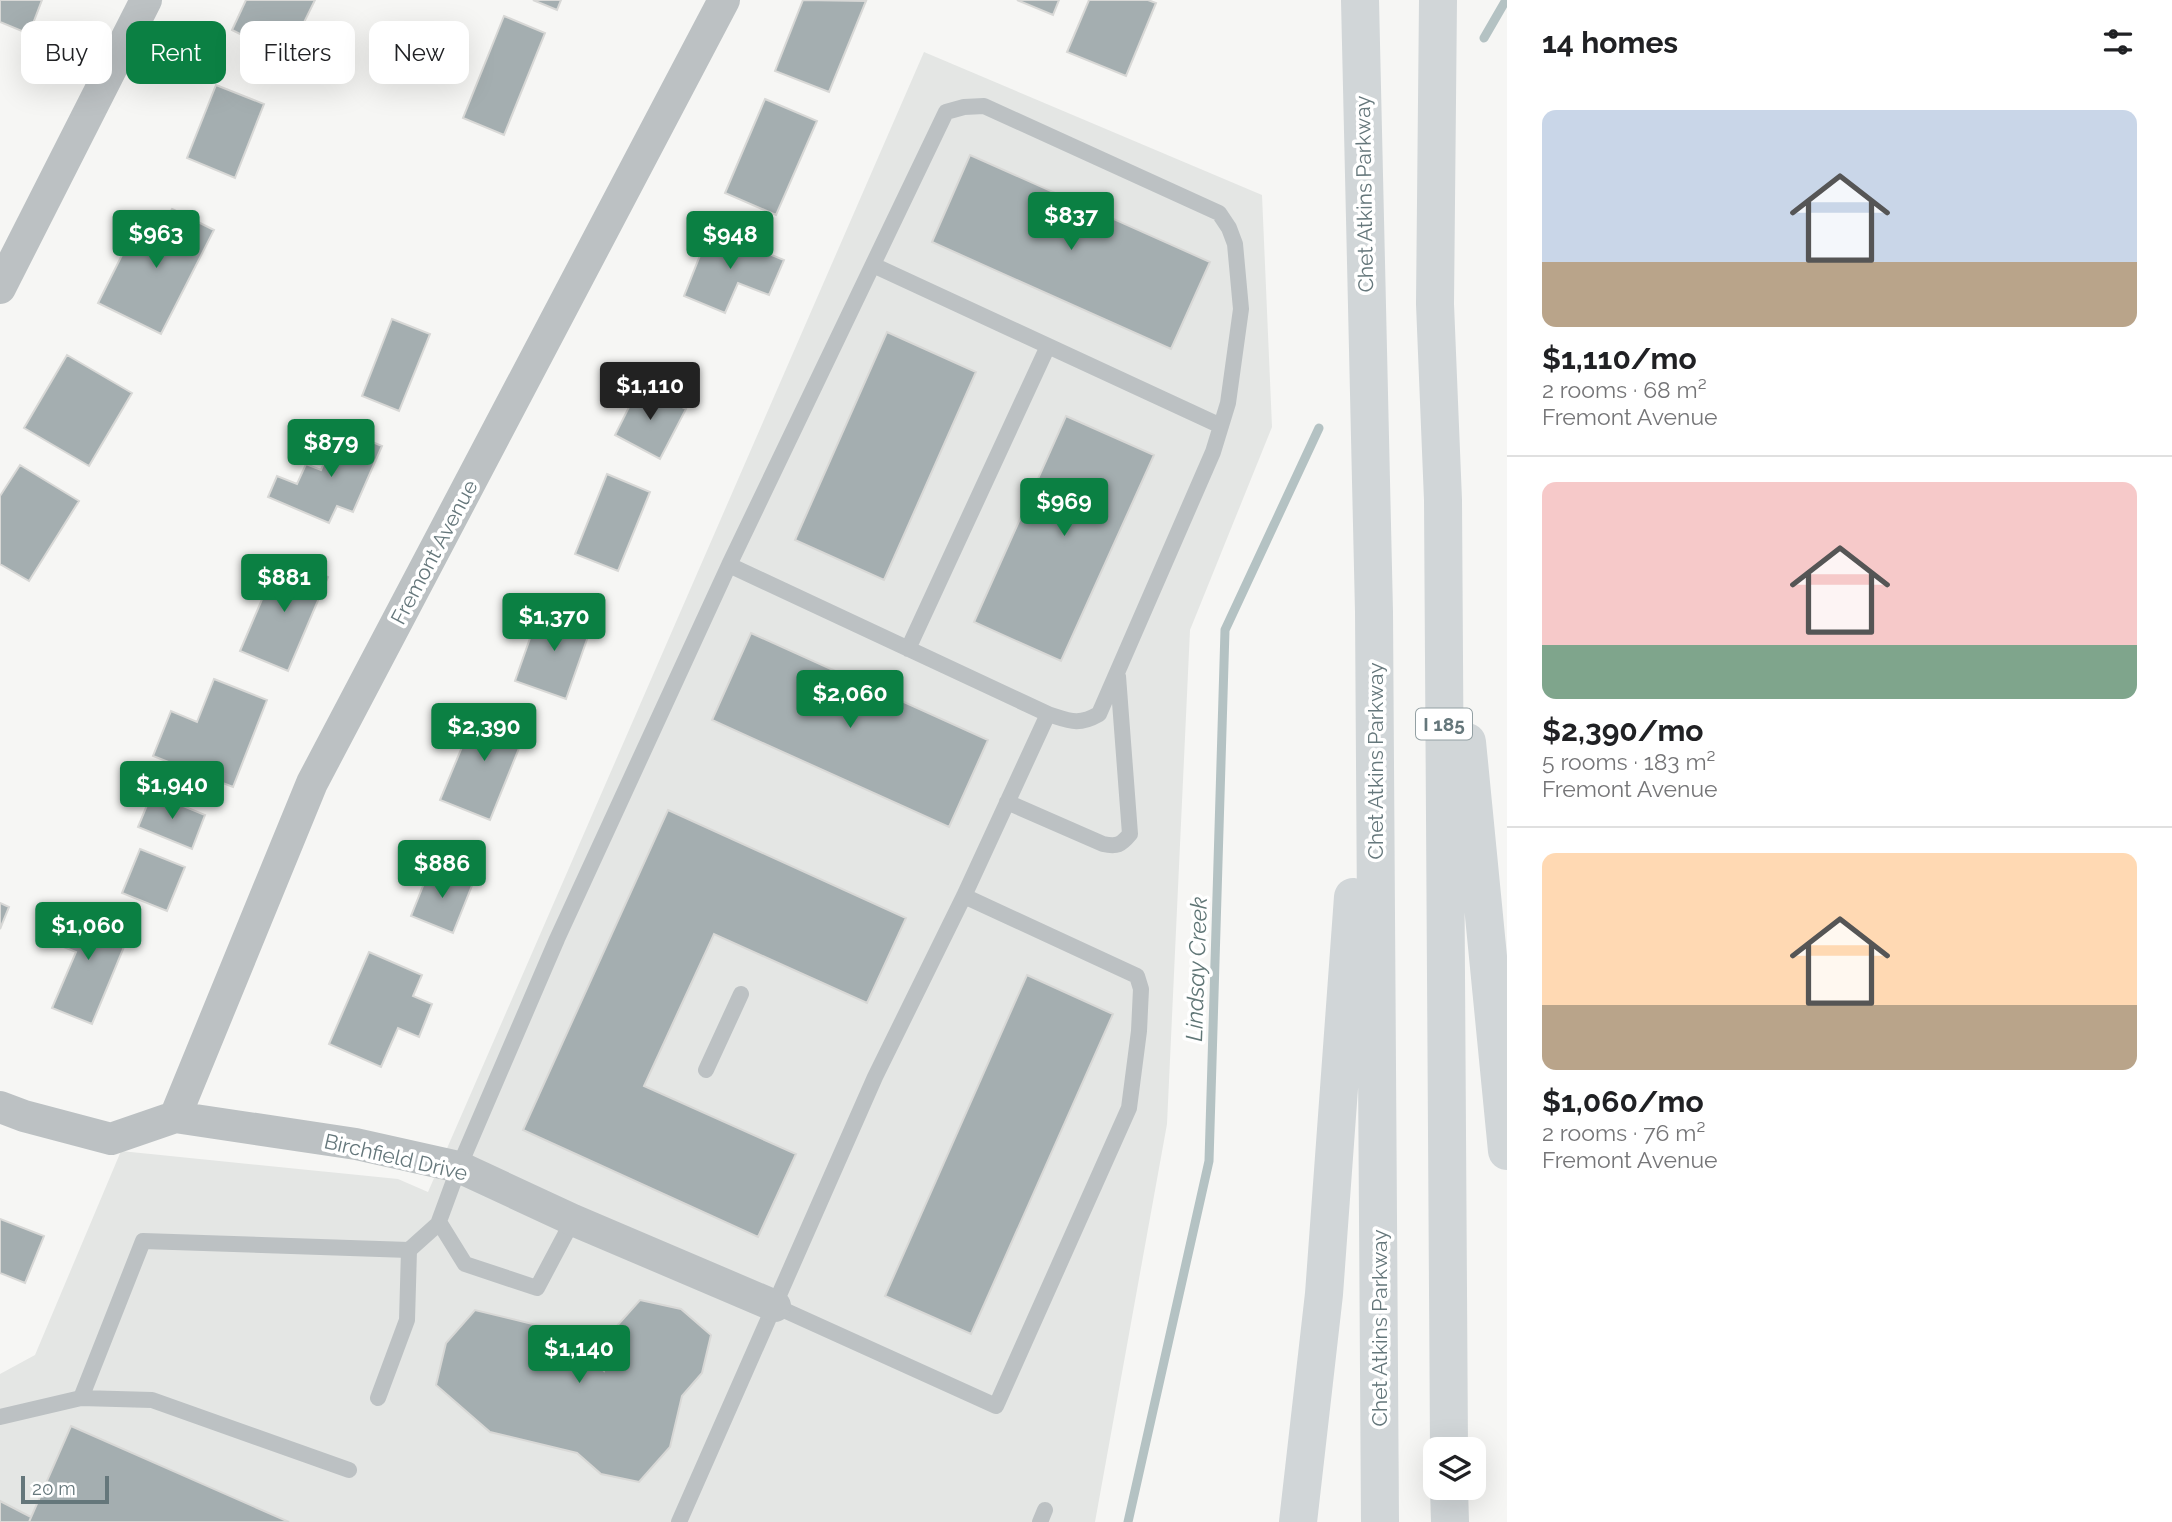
<!DOCTYPE html>
<meta charset="utf-8">
<style>
:root{--surface:#fff;--page:#f6f6f6;--text:#202124;--muted:#757577;--line:#e0e0e0;--accent:#0b8043}
body{margin:0;font-family:Raleway,sans-serif;background:var(--page);color:var(--text);height:100vh;display:flex;flex-direction:column;font-size:26px;white-space:nowrap}
*{box-sizing:border-box;margin:0}
p{font-size:23px;color:var(--muted)}
.icon{flex:none;width:38px;height:38px;fill:none;stroke:currentColor;stroke-width:2;stroke-linecap:round;stroke-linejoin:round}
.map{position:relative;flex:1;overflow:hidden}
.sheet{display:flex;flex-direction:column;background:var(--surface);width:665px}
.sheet>*{flex:none}
.guide{position:absolute;left:21px;top:21px;width:665px;height:63px;display:flex;gap:14px}
.controls{position:absolute;left:1423px;top:1437px;display:grid;gap:14px}
.controls a{display:grid;place-items:center;width:63px;height:63px;border-radius:14px;background:var(--surface);box-shadow:0 7px 28px #0002;font-size:35px}
.scale{position:absolute;left:21px;bottom:18px;width:88px;box-sizing:border-box;padding-left:7px;border:4px solid #65777b;border-top:0;font-size:19px;line-height:24px;white-space:nowrap;color:#65777b;-webkit-text-stroke:5px #fff;paint-order:stroke}
.price{position:absolute;translate:-50% -60px;padding:0 16px;border-radius:7px;background:var(--accent);color:#fff;font-size:23px;line-height:46px;filter:drop-shadow(0 2px 4px #0008)}
.price::after{content:'';position:absolute;left:50%;top:42px;width:21px;height:16px;margin-left:-10px;background:inherit;clip-path:polygon(0 0,100% 0,50% 100%)}
.price.selected{background:#222;color:#fff}
ul{padding:0;list-style:none}
li{display:grid;align-content:center;gap:14px;height:371px;padding:0 35px}
li+li{border-top:2px solid var(--line)}
li span{display:grid;place-items:center;height:217px;border-radius:14px;color:#555}
li>.icon{margin-inline-start:auto}
span .icon{width:126px;height:126px;fill:#fffc;stroke-width:1}
li b{font-size:30px}
h2{display:flex;justify-content:space-between;align-items:center;height:84px;padding:0 35px;font-size:30px}
.pill{padding:0 24px;border-radius:14px;background:var(--surface);box-shadow:0 7px 28px #0002;font-size:24px;line-height:63px}
.pill.selected{background:var(--accent);color:#fff}
main{display:flex;flex:1;min-height:0}
.map>svg:first-child{display:block}
</style>
<main>
<div class="map">
<svg width="1507" height="1522" viewBox="0 0 1507 1522">
<rect width="100%" height="100%" fill="#f6f6f4"/>
<path fill="#e4e6e4" d="M924,52l338,143 10,232 -82,203 -23,494 -72,398h-1095v-148l35,-19 86,-204 277,28 30,13z"/>
<g fill="none" stroke-linecap="round" stroke-linejoin="round">
<path stroke="#b4c2c3" stroke-width="9" d="M1484,38l22,-38
M1128,1522l81,-361 16,-531 94,-202"/>
</g>
<path fill="#a4aeb0" stroke="#d8d8d6" stroke-width="2" d="M0,0h42l-13,34 -29,-12z
M246,0h69l-28,57 -55,-27z
M533,0h28l-4,10z
M803,0l63,1 -37,91 -54,-21z
M1017,0h42l-6,15z
M1089,0h59l8,3 -30,73 -59,-24z
M504,16l41,17 -41,102 -41,-17z
M216,85l48,19 -29,74 -48,-20z
M765,99l52,22 -41,94 -51,-22z
M970,155l240,107 -39,87 -239,-107z
M172,209l42,21 -53,104 -63,-31 43,-86 21,11z
M710,230l74,30 -15,35 -31,-12 -13,30 -41,-17z
M392,319l38,15 -31,77 -37,-15z
M887,332l89,40 -92,208 -89,-40z
M67,355l65,38 -43,73 -65,-38z
M640,385l46,24 -26,50 -45,-24z
M1066,416l88,39 -93,206 -87,-39z
M339,428l43,18 -29,66 -16,-6 -8,17 -61,-26 9,-21 20,8 9,-20 15,6z
M20,465l59,36 -50,80 -29,-17v-68z
M607,474l43,18 -32,79 -43,-17z
M280,557l48,20 -40,94 -48,-20z
M541,607l51,18 -26,74 -51,-18z
M751,633l237,107 -39,87 -237,-107z
M214,679l53,21 -34,87 -80,-31 18,-45 26,11z
M479,706l49,20 -38,94 -50,-20z
M152,793l53,22 -13,34 -54,-22z
M668,810l238,108 -39,85 -153,-69 -70,152 152,68 -38,83 -235,-107z
M140,849l45,18 -18,44 -45,-18z
M431,866l42,17 -20,50 -42,-17z
M0,903l9,4 -9,22z
M69,905l62,25 -39,94 -40,-16 24,-56 -22,-9z
M369,952l53,23 -9,21 19,8 -13,33 -21,-9 -17,39 -52,-23z
M1027,975l86,39 -142,320 -86,-38z
M0,1219l44,17 -19,47 -25,-10z
M640,1300l41,9 30,26 -9,38 -20,23 -12,51 -31,35 -38,-8 -24,-21 -87,-21 -54,-47 10,-42 29,-33 82,20 47,41 11,-43z
M71,1426l218,96h-260z
M0,1501l31,16 -2,5h-29z"/>
<g fill="none" stroke-linecap="round" stroke-linejoin="round">
<path stroke="#bcc1c3" stroke-width="16" d="M873,265l348,161
M729,565l217,-453 18,-5 20,-1 235,107 10,15 6,16 6,65 -13,94 -15,49 -114,262c-21,12 -29,7 -51,0
M908,649l140,-303
M1007,802l96,42c14,3 18,1 27,-10l-12,-158
M706,1070l35,-76
M439,1222l26,42 72,24 36,-68
M775,1306l221,100 133,-298 10,-77 2,-42 -4,-13 -173,-80
M81,1398l71,2 197,70
M378,1398l29,-78 2,-70
M0,1417l81,-19 62,-157 266,9 29,-26 21,-57 98,-228 172,-374 319,149 -84,182 -89,181 -196,445
M1040,1522l5,-12"/>
<path stroke="#bcc1c3" stroke-width="32" d="M0,288l146,-288
M0,1107l24,9 87,23 64,-22 181,27 103,23 114,53 202,86
M175,1117l137,-334 412,-783"/>
<path stroke="#d1d6d8" stroke-width="38" d="M1360,0l14,612 6,910
M1438,0l-3,304 8,196 6,949
M1467,742l40,409
M1449,1488l1,34
M1298,1522l26,-228 29,-397"/>
</g>
<g text-anchor="middle" dominant-baseline="central" stroke-width="7" stroke-linejoin="round" paint-order="stroke">
<rect fill="#fff" stroke="#93a0a3" stroke-width="2" x="1416" y="708.5" width="56" height="31" rx="5"/>
<g font-size="19" font-weight="bold" fill="#65777b">
<text x="1444" y="724">I 185</text>
</g>
<g font-size="21" fill="#65777b" stroke="#fff">
<text transform="translate(1364 194) rotate(-91)">Chet Atkins Parkway</text>
<text transform="translate(434 552) rotate(-62)">Fremont Avenue</text>
<text transform="translate(1375 761) rotate(-90)">Chet Atkins Parkway</text>
<text transform="translate(396 1157) rotate(13)">Birchfield Drive</text>
<text transform="translate(1379 1328) rotate(-90)">Chet Atkins Parkway</text>
</g>
<g font-size="23" font-style="italic" fill="#607676" stroke="#fff">
<text transform="translate(1196 969) rotate(-88)">Lindsay Creek</text>
</g>
</g>
</svg>
<div class="controls">
<a><svg class="icon" aria-label="layers" viewBox="0 0 24 24"><path d="M12 4l9 5-9 5-9-5zM3 14l9 5 9-5"/></svg></a>
</div>
<div class="scale">20 m</div>
<b class="price" style="left:1071px;top:252px">$837</b>
<b class="price" style="left:156px;top:270px">$963</b>
<b class="price" style="left:730px;top:271px">$948</b>
<b class="price selected" style="left:650px;top:422px">$1,110</b>
<b class="price" style="left:331px;top:479px">$879</b>
<b class="price" style="left:1064px;top:538px">$969</b>
<b class="price" style="left:284px;top:614px">$881</b>
<b class="price" style="left:554px;top:653px">$1,370</b>
<b class="price" style="left:850px;top:730px">$2,060</b>
<b class="price" style="left:484px;top:763px">$2,390</b>
<b class="price" style="left:172px;top:821px">$1,940</b>
<b class="price" style="left:442px;top:900px">$886</b>
<b class="price" style="left:88px;top:962px">$1,060</b>
<b class="price" style="left:579px;top:1385px">$1,140</b>
<div class="guide">
<a class="pill">Buy</a>
<a class="pill selected">Rent</a>
<a class="pill">Filters</a>
<a class="pill">New</a>
</div>
</div>
<section class="sheet">
<h2>14 homes<svg class="icon" aria-label="filters" viewBox="0 0 24 24"><path d="M4 7h16M4 17h16"/><circle cx="9" cy="7" r="2"/><circle cx="15" cy="17" r="2"/></svg></h2>
<ul>
<li><span style="background:linear-gradient(#c9d6e8 70%,#b9a48a 0)"><svg class="icon" aria-label="home" viewBox="0 0 24 24"><path d="M3 11l9-7 9 7M6 9v11h12V9"/></svg></span><div><b>$1,110/mo</b><p>2 rooms · 68 m²</p><p>Fremont Avenue</p></div></li>
<li><span style="background:linear-gradient(#f6c9c9 75%,#7fa58c 0)"><svg class="icon" aria-label="home" viewBox="0 0 24 24"><path d="M3 11l9-7 9 7M6 9v11h12V9"/></svg></span><div><b>$2,390/mo</b><p>5 rooms · 183 m²</p><p>Fremont Avenue</p></div></li>
<li><span style="background:linear-gradient(#ffd9b3 70%,#b9a48a 0)"><svg class="icon" aria-label="home" viewBox="0 0 24 24"><path d="M3 11l9-7 9 7M6 9v11h12V9"/></svg></span><div><b>$1,060/mo</b><p>2 rooms · 76 m²</p><p>Fremont Avenue</p></div></li>
</ul>
</section>
</main>
